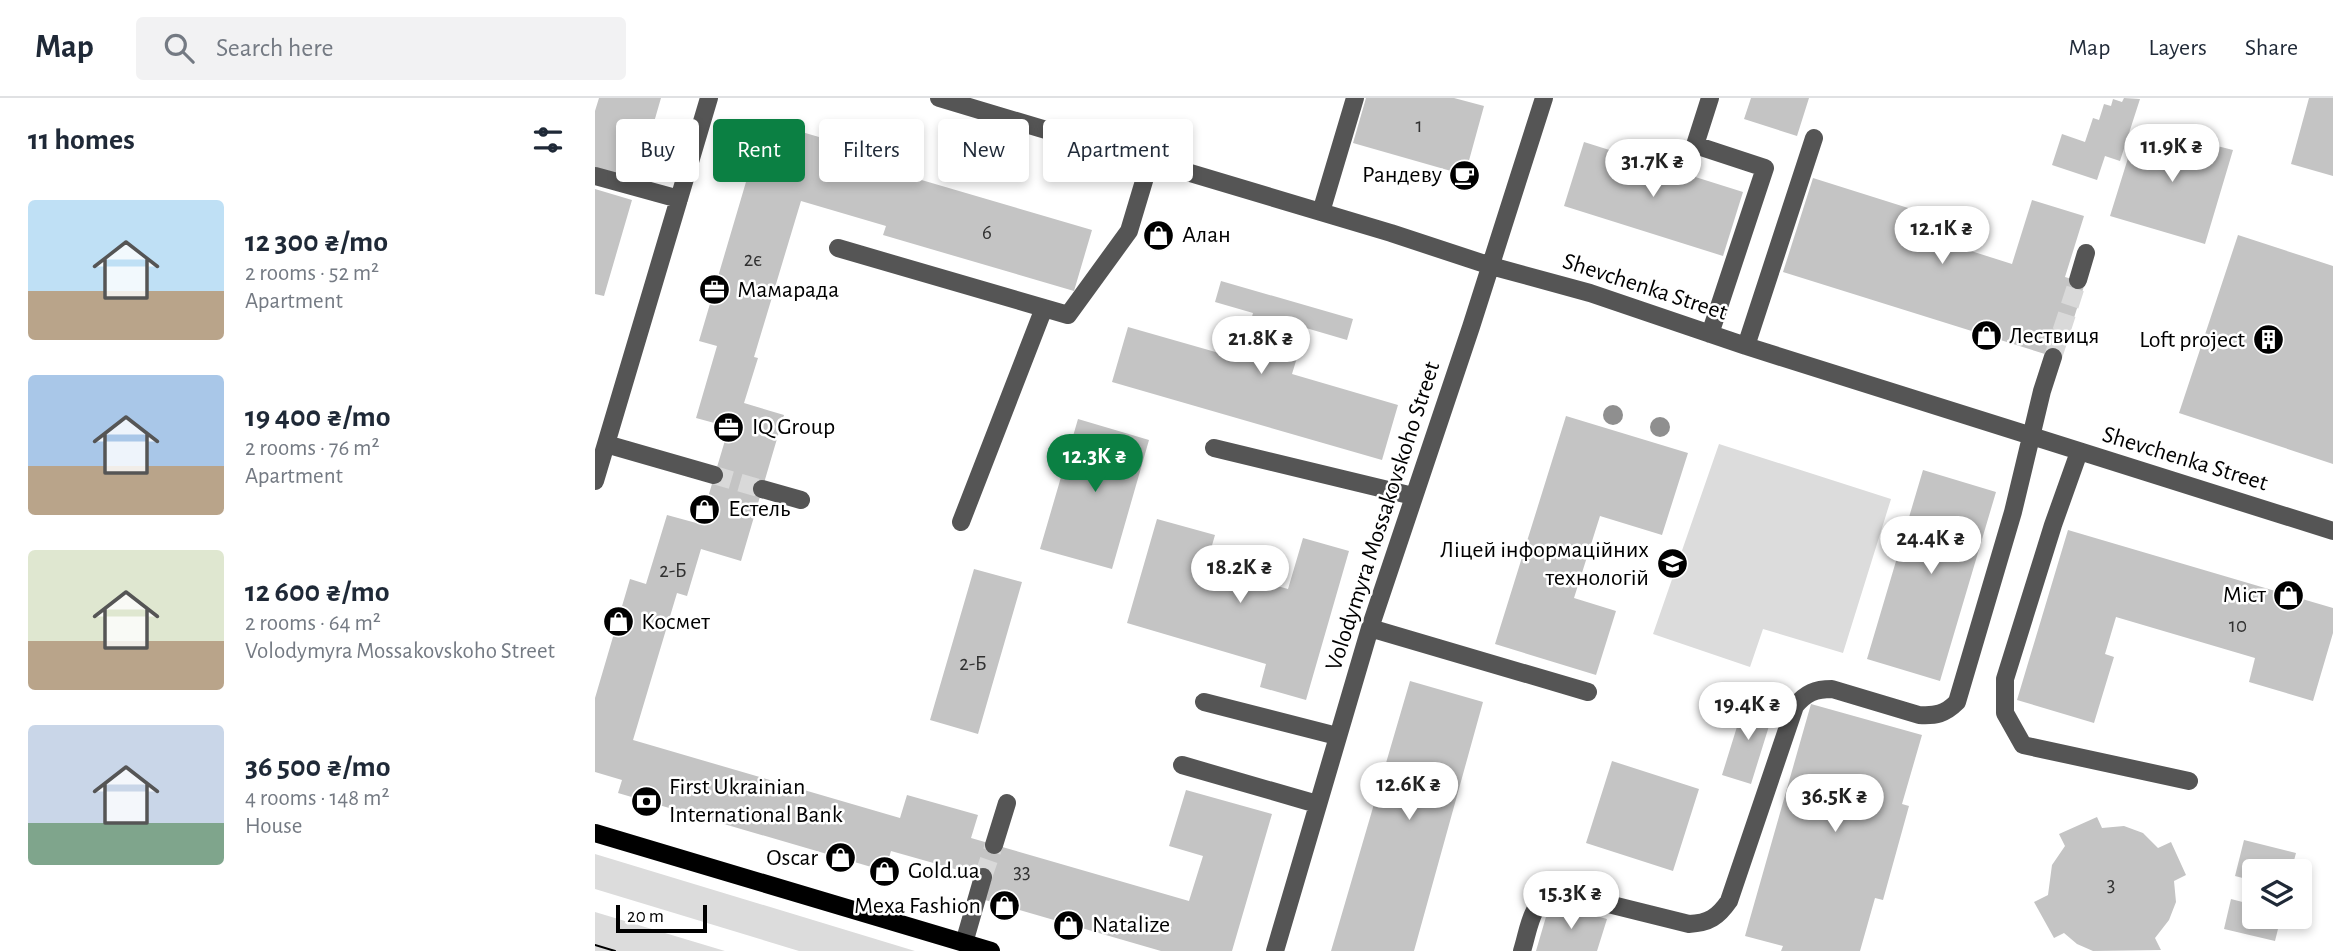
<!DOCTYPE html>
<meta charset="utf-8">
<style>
:root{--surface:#fff;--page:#f2f2f3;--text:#1f2937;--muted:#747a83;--line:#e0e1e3;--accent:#0b8043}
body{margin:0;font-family:"Alegreya Sans",sans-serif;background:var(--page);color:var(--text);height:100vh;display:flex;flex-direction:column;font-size:26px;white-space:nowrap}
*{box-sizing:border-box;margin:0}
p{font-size:23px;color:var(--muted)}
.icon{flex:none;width:38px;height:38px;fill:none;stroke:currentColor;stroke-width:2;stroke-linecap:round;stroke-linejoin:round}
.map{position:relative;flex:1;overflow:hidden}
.side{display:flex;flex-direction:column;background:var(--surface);width:595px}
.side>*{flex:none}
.hud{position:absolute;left:21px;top:21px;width:665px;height:63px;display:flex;gap:14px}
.buttons{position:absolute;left:1647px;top:761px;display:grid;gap:14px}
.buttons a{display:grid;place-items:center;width:70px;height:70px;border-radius:7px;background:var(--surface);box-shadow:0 4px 10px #0003;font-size:35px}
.scale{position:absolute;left:21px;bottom:18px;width:91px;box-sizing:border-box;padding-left:7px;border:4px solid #000;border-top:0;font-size:19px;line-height:24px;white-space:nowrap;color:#000;-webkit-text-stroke:5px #fff;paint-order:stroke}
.price{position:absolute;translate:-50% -60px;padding:0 16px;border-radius:24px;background:#fff;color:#222;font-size:23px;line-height:46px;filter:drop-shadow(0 2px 4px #0008)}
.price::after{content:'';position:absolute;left:50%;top:42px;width:21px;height:16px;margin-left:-10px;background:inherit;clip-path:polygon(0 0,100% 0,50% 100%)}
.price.selected{background:var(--accent);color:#fff}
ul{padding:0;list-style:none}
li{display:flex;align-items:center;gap:21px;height:175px;padding:0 28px}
li span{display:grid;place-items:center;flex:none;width:196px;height:140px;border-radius:7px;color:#555}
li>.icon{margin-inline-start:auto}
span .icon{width:84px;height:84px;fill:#fffc;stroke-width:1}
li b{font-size:30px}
h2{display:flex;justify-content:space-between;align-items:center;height:84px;padding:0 28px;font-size:30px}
.tag{padding:0 24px;border-radius:7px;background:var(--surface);box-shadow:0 4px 10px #0003;font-size:24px;line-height:63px}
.tag.selected{background:var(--accent);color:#fff}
header{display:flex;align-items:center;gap:42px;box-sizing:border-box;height:98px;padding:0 35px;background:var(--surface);border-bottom:2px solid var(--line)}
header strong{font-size:33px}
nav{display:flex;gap:38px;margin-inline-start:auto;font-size:24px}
.search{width:490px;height:63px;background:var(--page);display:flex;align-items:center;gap:18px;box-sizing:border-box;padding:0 24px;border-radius:7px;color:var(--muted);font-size:26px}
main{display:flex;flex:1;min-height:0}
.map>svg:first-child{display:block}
</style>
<header>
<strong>Map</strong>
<div class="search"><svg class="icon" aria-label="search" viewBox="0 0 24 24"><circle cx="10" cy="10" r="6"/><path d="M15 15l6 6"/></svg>Search here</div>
<nav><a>Map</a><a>Layers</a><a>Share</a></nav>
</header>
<main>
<section class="side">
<h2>11 homes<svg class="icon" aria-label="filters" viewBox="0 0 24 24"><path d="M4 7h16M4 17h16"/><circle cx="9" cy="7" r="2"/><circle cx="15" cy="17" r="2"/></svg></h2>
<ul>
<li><span style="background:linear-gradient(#bfe0f5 65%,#b9a48a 0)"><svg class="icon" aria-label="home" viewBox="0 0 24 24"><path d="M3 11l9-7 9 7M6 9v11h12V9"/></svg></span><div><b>12 300 ₴/mo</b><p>2 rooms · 52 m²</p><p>Apartment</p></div></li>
<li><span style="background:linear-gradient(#a9c7e8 65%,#b9a48a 0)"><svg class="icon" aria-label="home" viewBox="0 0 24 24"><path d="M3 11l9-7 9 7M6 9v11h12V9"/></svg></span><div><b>19 400 ₴/mo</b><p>2 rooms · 76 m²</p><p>Apartment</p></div></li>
<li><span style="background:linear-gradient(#dfe7d0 65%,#b9a48a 0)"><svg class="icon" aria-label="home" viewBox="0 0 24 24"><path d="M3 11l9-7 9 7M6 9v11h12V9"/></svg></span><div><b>12 600 ₴/mo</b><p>2 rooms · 64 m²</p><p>Volodymyra Mossakovskoho Street</p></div></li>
<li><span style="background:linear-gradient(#c9d6e8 70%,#7fa58c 0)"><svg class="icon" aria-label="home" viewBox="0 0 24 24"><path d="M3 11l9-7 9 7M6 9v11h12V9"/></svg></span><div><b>36 500 ₴/mo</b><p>4 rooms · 148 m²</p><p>House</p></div></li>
</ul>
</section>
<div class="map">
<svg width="1738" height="853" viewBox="0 0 1738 853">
<rect width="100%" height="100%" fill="#fff"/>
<path fill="#dcdcdc" d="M1124,346l172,55 -48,154 -80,-24 -13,38 -97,-33z
M0,756l320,97h-116l-204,-62z
M0,814l130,39h-130z"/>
<path fill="#c4c4c4" d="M4,0h62l-24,83 -42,-12v-58z
M771,0h88l30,8 -19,69 -112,-32z
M1156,0h58l-12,38 -53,-17z
M1529,0l16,1 -20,62 -15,-5 -8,24 -45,-15 10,-31 23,8 8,-24 6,2 5,-16 7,2 2,-7 9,3z
M1714,0h24v78l-42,-12z
M169,23l141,41 -4,12 191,56 -18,61 -191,-56 3,-9 -85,-25 -47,156 4,1 -14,45 40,12 -43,146 -40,-12 -14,47 -10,-3 -44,147 267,78 7,-23 71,20 -7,23 218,63 14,-45 -34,-10 17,-56 86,24 -40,137h-71l-176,-51 6,-20 -8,-3 -92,-26 -6,20 -267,-78 4,-13 -27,-8v-74l35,-119 16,5 21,-69 33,9 29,-97 -33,-9 21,-72 -18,-5z
M1543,28l95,24 -28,94 -95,-28z
M989,44l159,50 -20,64 -159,-50z
M1218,80l165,52 -7,21 41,13 20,-64 52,16 -19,61 20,6 -24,76 -278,-87z
M0,91l37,11 -28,96 -9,-2z
M1643,137l95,31v198l-154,-51z
M626,183l132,38 -6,21 -41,-12 -14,46 106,31 -16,55 -270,-78 16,-55 112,32 13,-46 -38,-11z
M971,318l122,37 -26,82 -62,-19 -26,82 42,13 -20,64 -101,-31z
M483,321l71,21 -37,129 -72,-20z
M1328,372l73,22 -56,189 -73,-22z
M562,421l58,16 -9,31 82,23 15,-51 46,13 -43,149 -46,-13 6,-23 -139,-41z
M1473,432l265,78v25l-20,68 -64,-19 6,-24 -139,-41 -11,37 9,3 -20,66 -77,-23z
M379,471l48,13 -44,152 -48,-14z
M815,583l73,21 -69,249h-83z
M1150,603l29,9 -23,74 -29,-9z
M1216,606l111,31 -20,69 7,2 -26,94 -8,-2 -15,53h-79l2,-5 -38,-10z
M1017,663l87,28 -26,82 -87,-28z
M1502,719l5,11 22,-2 19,7 15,15 13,-6 15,33 -12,6 2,21 -7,18 -14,18 6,12 -68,1 -16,-7 -13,-11 -10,5 -20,-36 14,-7 4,-30 13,-19 -6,-12z
M1649,742l52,13 -5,19h-37v9l-19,-5z
M1636,801l23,6v12h27l-6,24 -51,-12z
M955,805l57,16 -10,32h-61z"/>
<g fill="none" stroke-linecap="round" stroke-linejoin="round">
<path stroke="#d9d9d9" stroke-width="18" stroke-dasharray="18 9" stroke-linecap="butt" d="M1458,259l25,-77
M119,377l48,14
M388,779l11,-32"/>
<path stroke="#555" stroke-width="18" d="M344,0l452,135 100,33 99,27 156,53 587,185
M1115,0l-15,47 70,23 -55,166
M0,78l84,23
M726,114l34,-114
M243,150l230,67 61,-84 21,-70
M1483,182l8,-27
M1151,248l68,-208
M11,346l108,31
M619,350l199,48
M1484,354l-26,73 -48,154v34l18,32 166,36
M0,383l114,-383
M167,391l39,11
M366,424l83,-214
M775,530l218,64
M609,604l133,34
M587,667l135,39
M399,747l13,-42
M369,845l19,-66
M680,853l95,-323 101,-301 73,-229
M927,853c8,-25 8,-52 38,-59l129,32c20,-1 29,-7 40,-23l66,-195c11,-13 20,-17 37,-17l87,26c17,1 26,-1 38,-13l56,-190 29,-121 11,-34"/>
<path stroke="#000" stroke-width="18" d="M0,735l396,118"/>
<path stroke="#000" stroke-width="2" d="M0,847l20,6"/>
</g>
<g fill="#8f8f8f">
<circle cx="1018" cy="317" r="10"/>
<circle cx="1065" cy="329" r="10"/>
</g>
<defs>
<symbol id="cafe-disc" viewBox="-11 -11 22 22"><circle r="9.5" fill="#000" stroke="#fff"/><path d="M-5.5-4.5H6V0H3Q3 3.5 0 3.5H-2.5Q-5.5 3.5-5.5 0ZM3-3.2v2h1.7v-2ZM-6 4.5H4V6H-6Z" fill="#fff"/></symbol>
<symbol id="shop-disc" viewBox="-11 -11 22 22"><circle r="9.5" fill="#000" stroke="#fff"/><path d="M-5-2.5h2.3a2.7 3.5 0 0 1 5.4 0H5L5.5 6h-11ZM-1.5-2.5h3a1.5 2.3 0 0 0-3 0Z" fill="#fff"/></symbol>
<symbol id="office-disc" viewBox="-11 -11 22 22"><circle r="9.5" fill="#000" stroke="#fff"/><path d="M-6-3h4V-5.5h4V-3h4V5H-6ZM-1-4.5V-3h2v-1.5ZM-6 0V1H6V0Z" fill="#fff"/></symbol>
<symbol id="building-disc" viewBox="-11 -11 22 22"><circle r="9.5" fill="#000" stroke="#fff"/><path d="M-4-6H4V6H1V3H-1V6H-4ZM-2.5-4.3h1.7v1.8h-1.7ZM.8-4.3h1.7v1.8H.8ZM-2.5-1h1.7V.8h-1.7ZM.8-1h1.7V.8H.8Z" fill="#fff"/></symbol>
<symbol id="school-disc" viewBox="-11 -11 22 22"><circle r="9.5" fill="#000" stroke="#fff"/><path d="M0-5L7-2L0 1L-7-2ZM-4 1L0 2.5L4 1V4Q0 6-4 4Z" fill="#fff"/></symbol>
<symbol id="bank-disc" viewBox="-11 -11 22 22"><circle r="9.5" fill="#000" stroke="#fff"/><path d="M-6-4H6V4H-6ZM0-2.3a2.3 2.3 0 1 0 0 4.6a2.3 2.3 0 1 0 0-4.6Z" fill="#fff"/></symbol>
</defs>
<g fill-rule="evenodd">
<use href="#cafe-disc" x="852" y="60" width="35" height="35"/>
<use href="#shop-disc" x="546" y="120" width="35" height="35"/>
<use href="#office-disc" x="102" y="174" width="35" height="35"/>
<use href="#shop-disc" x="1374" y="220" width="35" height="35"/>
<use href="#building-disc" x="1656" y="224" width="35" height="35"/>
<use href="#office-disc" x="116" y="312" width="35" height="35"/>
<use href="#shop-disc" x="92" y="394" width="35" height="35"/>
<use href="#school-disc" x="1060" y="448" width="35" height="35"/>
<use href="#shop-disc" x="1676" y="480" width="35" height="35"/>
<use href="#shop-disc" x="6" y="506" width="35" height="35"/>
<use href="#bank-disc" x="34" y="686" width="35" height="35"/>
<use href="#shop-disc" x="228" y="742" width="35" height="35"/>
<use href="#shop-disc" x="272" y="756" width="35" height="35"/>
<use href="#shop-disc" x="392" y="790" width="35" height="35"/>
<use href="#shop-disc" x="456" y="810" width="35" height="35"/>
</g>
<g text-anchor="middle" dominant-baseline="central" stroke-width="5" stroke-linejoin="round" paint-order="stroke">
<g font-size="21" fill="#313131">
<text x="824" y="27">1</text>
<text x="392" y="134">6</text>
<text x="158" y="161">2є</text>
<text x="78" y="472">2-Б</text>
<text x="1643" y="527">10</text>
<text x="378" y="565">2-Б</text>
<text x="427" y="773">33</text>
<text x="1516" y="786">3</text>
</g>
<g font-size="24" fill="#000" stroke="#fff" text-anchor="start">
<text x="847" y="77" text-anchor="end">Рандеву</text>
<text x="587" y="137">Алан</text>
<text x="142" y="192">Мамарада</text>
<text x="1414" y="238">Лествиця</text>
<text x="1650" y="242" text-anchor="end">Loft project</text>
<text x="157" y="329">IQ Group</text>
<text x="133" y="411">Естель</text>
<text x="1054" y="452" text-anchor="end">Ліцей інформаційних<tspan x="1054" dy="28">технологій</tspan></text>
<text x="1671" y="497" text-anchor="end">Міст</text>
<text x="46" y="524">Космет</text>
<text x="74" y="689">First Ukrainian<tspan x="74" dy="28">International Bank</tspan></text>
<text x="223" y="760" text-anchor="end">Oscar</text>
<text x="313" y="773">Gold.ua</text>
<text x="386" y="808" text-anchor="end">Меха Fashion</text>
<text x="497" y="827">Natalize</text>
</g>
<g font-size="24" fill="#000" stroke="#fff">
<text transform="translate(1050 189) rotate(18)">Shevchenka Street</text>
<text transform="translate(1590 361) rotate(17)">Shevchenka Street</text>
<text transform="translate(788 418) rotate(-72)">Volodymyra Mossakovskoho Street</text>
</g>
</g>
</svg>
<div class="buttons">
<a><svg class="icon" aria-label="layers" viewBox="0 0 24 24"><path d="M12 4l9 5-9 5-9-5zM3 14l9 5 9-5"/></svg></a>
</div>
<div class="scale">20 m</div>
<b class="price" style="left:1577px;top:86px">11.9K ₴</b>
<b class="price" style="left:1058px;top:101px">31.7K ₴</b>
<b class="price" style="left:1347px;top:168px">12.1K ₴</b>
<b class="price" style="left:666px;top:278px">21.8K ₴</b>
<b class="price selected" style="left:500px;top:396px">12.3K ₴</b>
<b class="price" style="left:1336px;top:478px">24.4K ₴</b>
<b class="price" style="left:645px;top:507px">18.2K ₴</b>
<b class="price" style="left:1153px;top:644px">19.4K ₴</b>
<b class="price" style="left:814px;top:724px">12.6K ₴</b>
<b class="price" style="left:1240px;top:736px">36.5K ₴</b>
<b class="price" style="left:976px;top:833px">15.3K ₴</b>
<div class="hud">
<a class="tag">Buy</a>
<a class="tag selected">Rent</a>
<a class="tag">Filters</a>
<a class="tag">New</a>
<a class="tag">Apartment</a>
</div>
</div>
</main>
